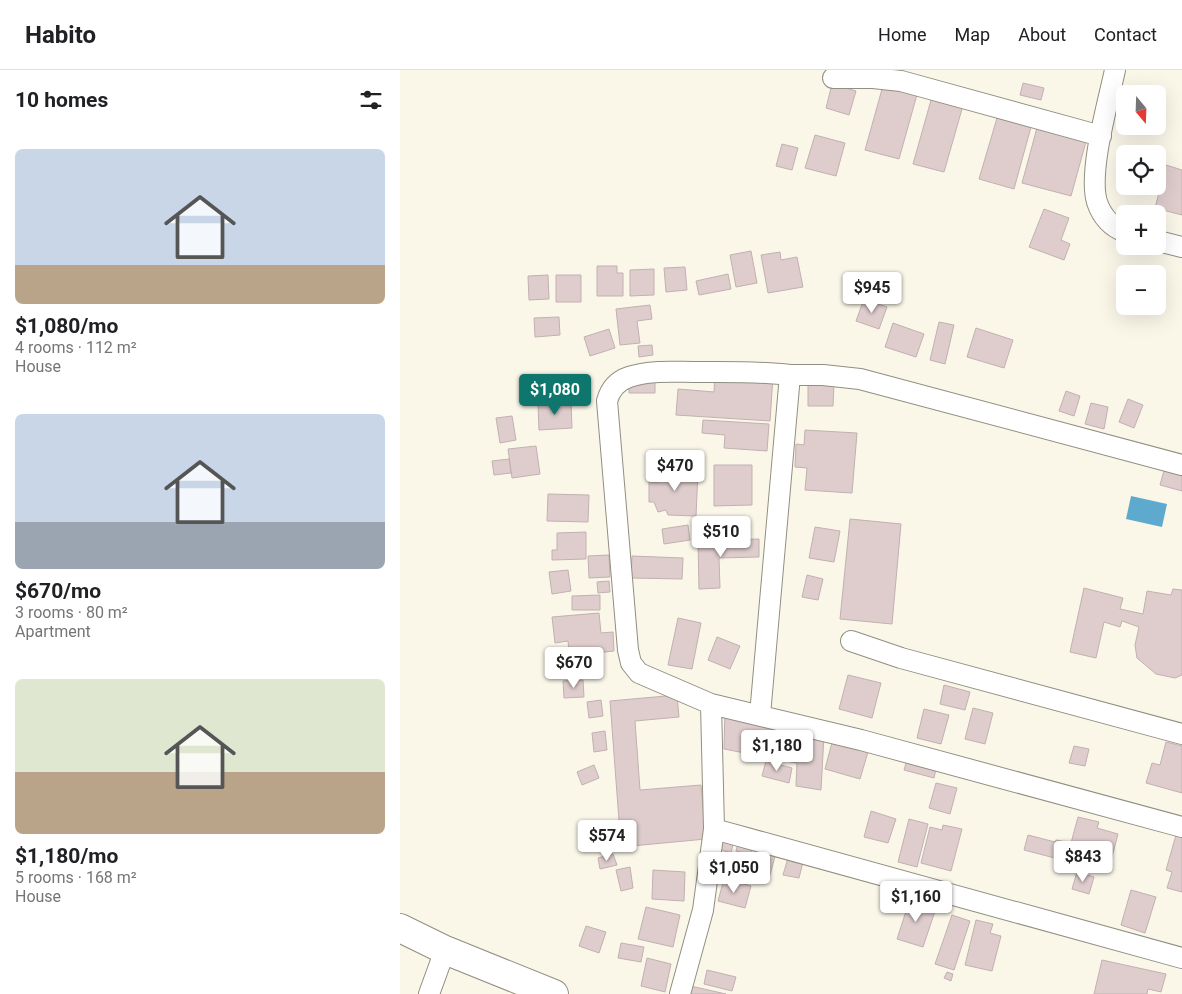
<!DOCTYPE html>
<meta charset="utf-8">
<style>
:root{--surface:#fff;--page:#f6f6f6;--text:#202124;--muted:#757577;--line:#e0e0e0;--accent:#0f766e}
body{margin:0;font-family:Roboto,sans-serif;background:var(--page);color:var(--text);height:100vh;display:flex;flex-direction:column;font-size:19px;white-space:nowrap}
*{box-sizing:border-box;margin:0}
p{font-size:16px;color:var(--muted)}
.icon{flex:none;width:28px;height:28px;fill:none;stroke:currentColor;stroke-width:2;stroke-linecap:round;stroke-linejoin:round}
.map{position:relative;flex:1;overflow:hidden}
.details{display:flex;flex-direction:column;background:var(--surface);width:400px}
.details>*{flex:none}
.needle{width:32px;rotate:161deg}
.tools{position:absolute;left:716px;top:15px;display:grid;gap:10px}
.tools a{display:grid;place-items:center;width:50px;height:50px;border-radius:8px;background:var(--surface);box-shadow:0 5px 20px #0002;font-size:25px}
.price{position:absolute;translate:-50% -42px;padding:0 11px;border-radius:5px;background:#fff;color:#222;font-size:16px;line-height:32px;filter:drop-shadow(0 1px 2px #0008)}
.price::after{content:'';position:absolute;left:50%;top:30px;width:15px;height:11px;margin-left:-8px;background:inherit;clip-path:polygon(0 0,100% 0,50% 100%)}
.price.current{background:var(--accent);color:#fff}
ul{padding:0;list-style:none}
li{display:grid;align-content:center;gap:10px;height:265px;padding:0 15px}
li span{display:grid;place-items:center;height:155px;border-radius:8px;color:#555}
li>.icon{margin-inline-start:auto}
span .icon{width:90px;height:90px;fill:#fffc;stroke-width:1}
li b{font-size:21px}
h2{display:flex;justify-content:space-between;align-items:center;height:60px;padding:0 15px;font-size:21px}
header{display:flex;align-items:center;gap:30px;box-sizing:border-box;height:70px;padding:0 25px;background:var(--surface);border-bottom:1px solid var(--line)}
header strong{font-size:24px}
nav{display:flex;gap:28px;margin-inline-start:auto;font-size:18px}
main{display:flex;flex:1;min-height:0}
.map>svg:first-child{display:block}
</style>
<header>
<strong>Habito</strong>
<nav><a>Home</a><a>Map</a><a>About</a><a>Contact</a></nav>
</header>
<main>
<section class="details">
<h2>10 homes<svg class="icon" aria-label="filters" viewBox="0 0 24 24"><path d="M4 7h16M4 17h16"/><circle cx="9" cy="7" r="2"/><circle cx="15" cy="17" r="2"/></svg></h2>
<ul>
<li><span style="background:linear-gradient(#c9d6e8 75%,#b9a48a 0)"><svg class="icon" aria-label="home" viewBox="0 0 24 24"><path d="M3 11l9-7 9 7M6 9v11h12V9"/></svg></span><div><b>$1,080/mo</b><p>4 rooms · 112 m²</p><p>House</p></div></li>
<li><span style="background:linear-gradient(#c9d6e8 70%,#9aa5b1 0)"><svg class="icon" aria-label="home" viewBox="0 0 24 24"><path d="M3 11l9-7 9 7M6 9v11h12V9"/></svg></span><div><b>$670/mo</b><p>3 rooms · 80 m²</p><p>Apartment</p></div></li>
<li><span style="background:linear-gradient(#dfe7d0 60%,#b9a48a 0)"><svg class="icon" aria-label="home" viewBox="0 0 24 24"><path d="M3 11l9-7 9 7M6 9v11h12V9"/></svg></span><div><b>$1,180/mo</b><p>5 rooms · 168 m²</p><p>House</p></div></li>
</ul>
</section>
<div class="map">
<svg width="782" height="924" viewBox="0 0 782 924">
<rect width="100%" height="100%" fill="#faf7e9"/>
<path fill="#5eaace" d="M731,426l36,8 -5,23 -36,-8z"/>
<path fill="#decdcc" stroke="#c1b1b0" d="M484,12l34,9 -19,68 -34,-9z
M623,13l21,5 -3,12 -21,-5z
M432,14l24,7 -7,24 -23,-7z
M533,23l31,9 -20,70 -31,-8z
M597,48l34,9 -17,62 -35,-10z
M638,54l49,14 -16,58 -49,-13z
M415,65l30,8 -9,33 -31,-8z
M382,74l16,4 -6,22 -16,-4z
M749,77l13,4 -4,17v-14h-11z
M766,95l16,5v45l-27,-7z
M644,139l25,9 -8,22 9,4 -6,16 -35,-13z
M351,181l6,32 -21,4 -6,-32z
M380,182l1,8 16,-3 6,30 -35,6 -7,-38z
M197,196h20v7h6v23h-26z
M285,197l2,23 -21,2 -2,-24z
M254,199v26l-24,1v-26z
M328,204l3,15 -32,6 -3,-14z
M148,205l1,24 -20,1 -1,-24z
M156,205h25v27h-25z
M464,229l23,8 -8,22 -23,-8z
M250,235l2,14 -15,2 3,22 -20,2 -4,-36z
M159,247l1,18 -25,2 -1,-19z
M539,252l15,3 -9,39 -15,-4z
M493,253l31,11 -8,23 -31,-10z
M576,258l37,12 -9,28 -37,-11z
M209,259l6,19 -25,8 -6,-19z
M252,275l1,10 -14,2 -1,-11z
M315,303l58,3 -3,45 -94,-6 2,-26 36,3z
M229,307h26v16h-26z
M408,314h26l-1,22h-25z
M666,321l14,5 -6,20 -15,-5z
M728,329l15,6 -9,23 -15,-6z
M171,332l1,26 -33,2 -1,-26z
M691,333l17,4 -4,22 -19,-5z
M112,346l4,24 -16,3 -4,-25z
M303,350l66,4 -2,27 -43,-3 1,-13 -23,-2z
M405,360l52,3 -5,60 -47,-3 2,-22 -12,-1 1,-23 8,1z
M136,376l4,28 -28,4 -4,-29z
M109,389l2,14 -17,2 -2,-14z
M314,395h38v40l-38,1z
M765,397l17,4v20l-22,-6z
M258,399l40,2 -2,45 -28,-1 -2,-5 -8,2 -4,-10h-5v-20h9z
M148,424l41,1 -1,27 -41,-1z
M450,449l51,5 -9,100 -52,-5z
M288,455l2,15 -26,4 -2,-15z
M415,457l25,4 -6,31 -25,-4z
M186,462v27l-34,1v-10h5v-17z
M359,469v18l-40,1 1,30 -21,1 -1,-48z
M209,485l1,22 -21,1 -1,-22z
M232,486l51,2 -1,21 -51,-1z
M168,500l3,21 -19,3 -3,-22z
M407,505l16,4 -5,21 -16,-3z
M209,511l1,11 -12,1 -1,-11z
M684,518l39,10 -3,11 23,5 4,-23 24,4 2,-6 9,1v85l-7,3 -19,-4 -19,-16 -2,-13 4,-18 -17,-6 -2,6 -16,-5 -8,36 -26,-6z
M200,525v15h-28v-14z
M199,543l2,20 12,-1 1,19 -18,2 1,14 -26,3 -3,-29 -13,2 -3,-26z
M278,548l23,5 -9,46 -24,-4z
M317,567l23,9 -10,23 -22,-9z
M448,605l33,8 -9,35 -33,-9z
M183,610l1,17 -20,1 -1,-17z
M544,615l26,7 -5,18 -25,-6z
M277,625l2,22 -44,4 5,69 61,-5 5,54 -85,8 -11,-146z
M201,630l2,16 -14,2 -2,-16z
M573,638l20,5 -8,31 -20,-5z
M325,639l99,26 -3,55 -25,-4 1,-23 -73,-14z
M524,639l25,6 -8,29 -24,-6z
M205,661l2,19 -13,2 -2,-19z
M434,665l34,17 -8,27 -35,-10z
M766,672l16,4v47l-36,-10 6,-20 8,2z
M674,676l15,3 -4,17 -16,-3z
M508,686l29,8 -3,14 -30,-8z
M366,691l26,7 -3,15 -27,-7z
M194,695l5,13 -17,7 -5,-13z
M536,713l21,5 -7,26 -21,-6z
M471,741l25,8 -8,24 -24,-6z
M678,747l21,5 -2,6 21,6 -10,38 -84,-22 4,-15 27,7 1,-2 15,3z
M509,749l19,5 -11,43 -19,-5z
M543,755l19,4 -11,42 -30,-8 9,-36 12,3z
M776,765l6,2v55l-15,-4 5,-16 -6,-2z
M321,767l13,3 -3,13 -13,-4z
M339,769l15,4 -3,12 -15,-4z
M357,774l20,5 -7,26 -20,-6z
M213,784l4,11 -17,4 -2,-11z
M341,786l10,4 -5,13 -10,-4z
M388,788l15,4 -4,16 -16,-3z
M230,797l3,21 -12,3 -5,-21z
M253,800l32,2 -1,29 -32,-2z
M677,802l17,5 -5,17 -17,-5z
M324,809l27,7 -6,22 -27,-7z
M731,820l25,7 -11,36 -24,-8z
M510,829l26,9 -13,39 -26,-8z
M246,837l34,8 -7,32 -35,-8z
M552,845l18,6 -16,49 -19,-6z
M576,850l17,4 -3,9 11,3 -9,35 -27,-6z
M186,856l20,6 -7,21 -20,-7z
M221,873l23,4 -3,15 -23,-4z
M247,888l24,6 -6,28 -24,-6z
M702,890l64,14 -5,18 -13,-3 -1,5h-53z
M307,900l29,7 -4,14 -28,-7z
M547,902l6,2 -2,7 -7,-3z
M286,915l18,4 22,5h-43z"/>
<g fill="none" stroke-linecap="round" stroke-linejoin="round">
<defs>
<path id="street" d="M715,0c-7,33 -27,102 -18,132 5,15 15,25 28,30
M433,8h40l28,3 200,55
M758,171l24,6
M390,305h33l37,4 322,86
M451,571l50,17 281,76
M360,645l30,-340c-32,-4 -64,-3 -96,-3 -21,0 -45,-2 -65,5 -12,4 -19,13 -22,24l21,249 3,13 8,10 72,31 150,36 321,87
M314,759l468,129
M29,924l16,-44
M280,924l23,-84 11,-81 -3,-125"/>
<path id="secondary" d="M0,858l45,22 109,44"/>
</defs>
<use href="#street" stroke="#918f81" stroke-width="22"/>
<use href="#secondary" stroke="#918f81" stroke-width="30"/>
<use href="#street" stroke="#fff" stroke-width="20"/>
<use href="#secondary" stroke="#fff" stroke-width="28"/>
</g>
</svg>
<div class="tools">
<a><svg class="needle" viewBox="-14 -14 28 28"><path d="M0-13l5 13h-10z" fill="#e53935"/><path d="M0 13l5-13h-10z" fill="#757577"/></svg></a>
<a><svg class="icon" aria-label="locate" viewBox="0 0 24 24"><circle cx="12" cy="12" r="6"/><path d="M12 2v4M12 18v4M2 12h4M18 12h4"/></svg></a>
<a>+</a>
<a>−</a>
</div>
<b class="price" style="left:472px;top:244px">$945</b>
<b class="price current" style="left:155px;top:346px">$1,080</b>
<b class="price" style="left:275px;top:422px">$470</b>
<b class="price" style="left:321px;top:488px">$510</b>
<b class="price" style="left:174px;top:619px">$670</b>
<b class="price" style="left:377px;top:702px">$1,180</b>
<b class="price" style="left:207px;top:792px">$574</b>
<b class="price" style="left:683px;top:813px">$843</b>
<b class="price" style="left:334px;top:824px">$1,050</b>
<b class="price" style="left:516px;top:853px">$1,160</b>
</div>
</main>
